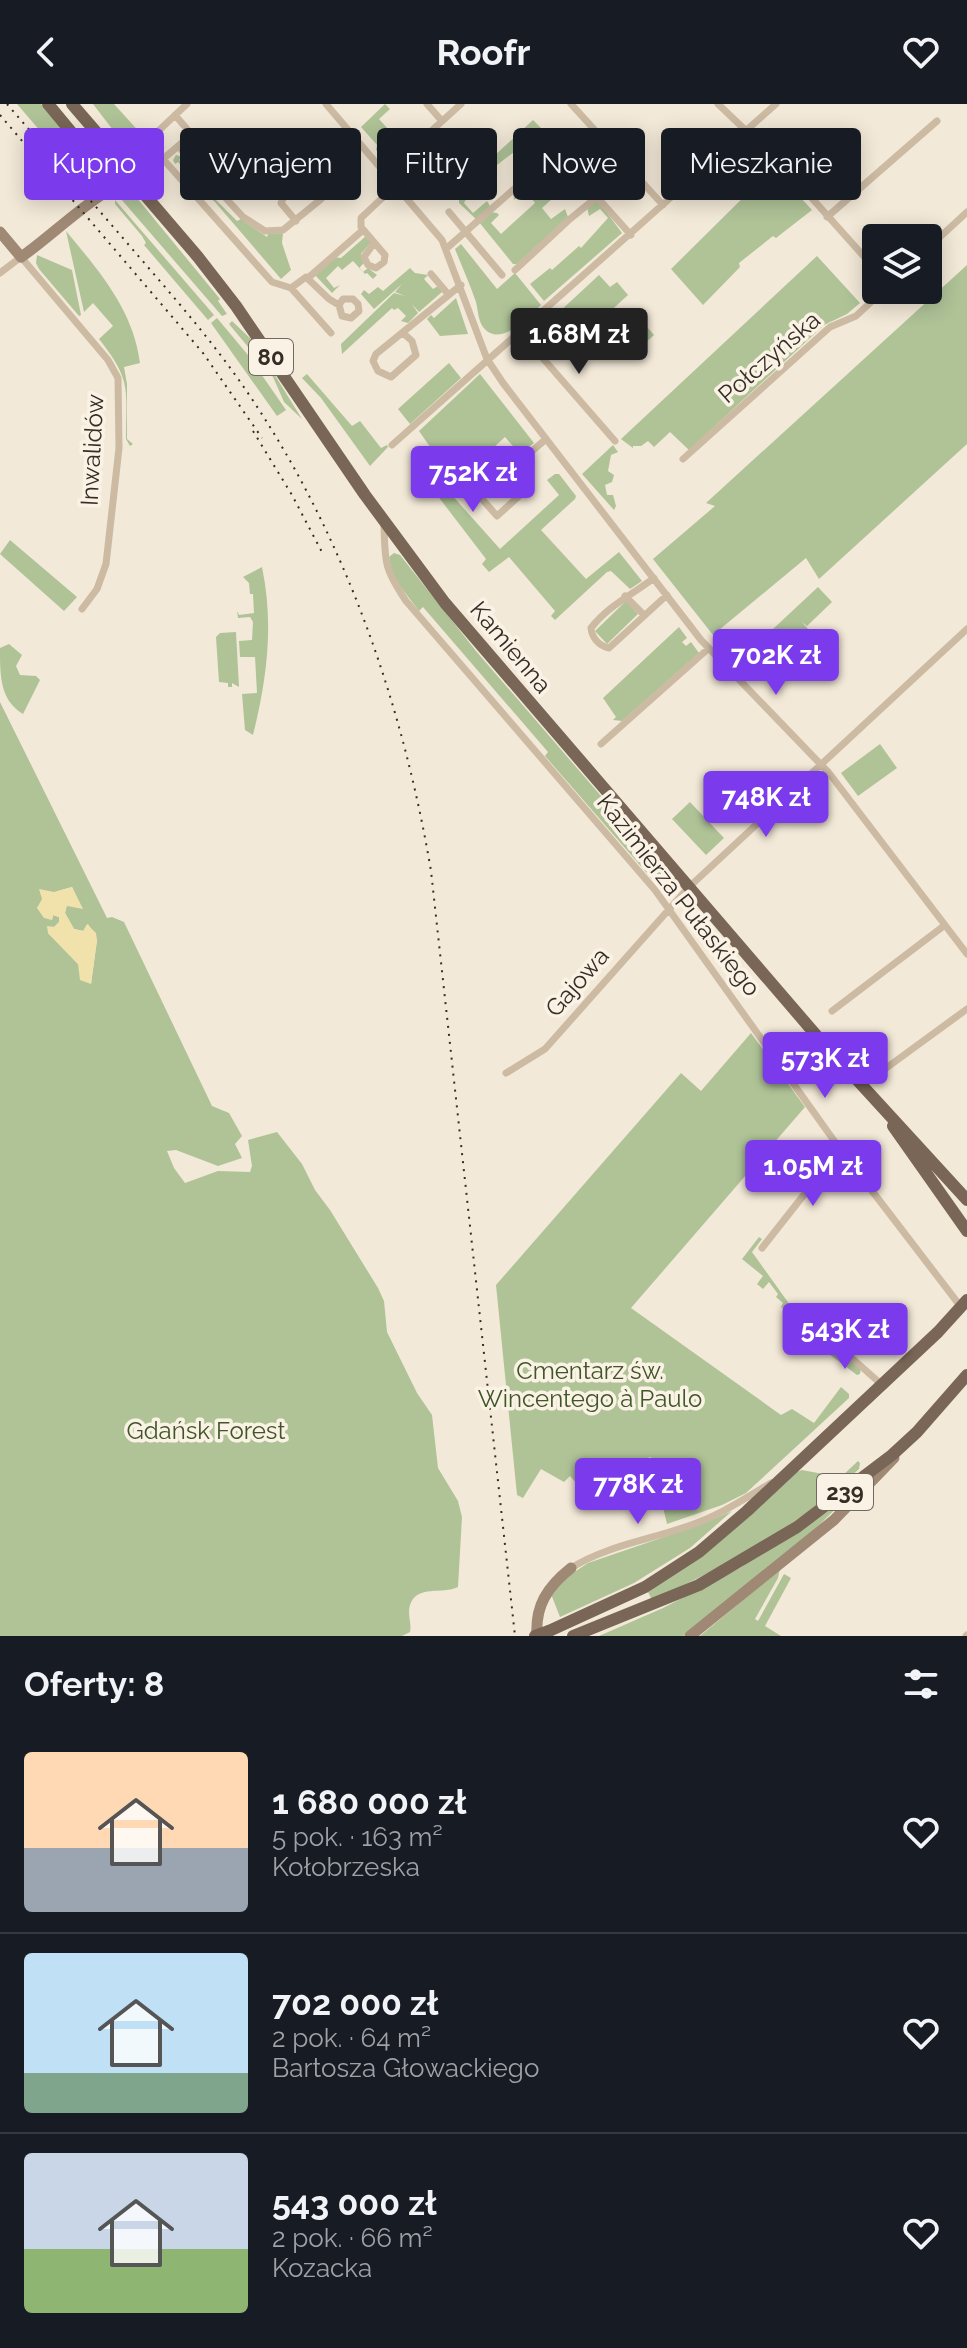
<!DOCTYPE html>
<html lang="pl">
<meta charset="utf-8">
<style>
:root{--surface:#171b24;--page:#242831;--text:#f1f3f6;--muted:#9ea1a6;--line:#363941;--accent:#7c3aed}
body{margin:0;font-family:Raleway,sans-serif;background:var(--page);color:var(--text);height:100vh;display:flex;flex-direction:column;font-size:30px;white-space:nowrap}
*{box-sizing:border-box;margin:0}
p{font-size:26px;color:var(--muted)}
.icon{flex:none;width:44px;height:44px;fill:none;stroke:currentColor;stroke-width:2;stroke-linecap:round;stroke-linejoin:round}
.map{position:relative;height:1532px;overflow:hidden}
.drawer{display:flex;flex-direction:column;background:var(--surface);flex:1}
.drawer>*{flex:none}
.guide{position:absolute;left:24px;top:24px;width:920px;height:72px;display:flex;gap:16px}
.tools{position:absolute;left:862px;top:120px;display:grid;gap:16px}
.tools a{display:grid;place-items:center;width:80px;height:80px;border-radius:8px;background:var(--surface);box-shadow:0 4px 20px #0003;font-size:40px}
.price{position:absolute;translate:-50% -68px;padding:0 18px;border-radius:8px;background:var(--accent);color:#fff;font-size:26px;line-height:52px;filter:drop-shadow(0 2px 4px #0008)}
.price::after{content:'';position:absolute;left:50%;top:48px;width:24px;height:18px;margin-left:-12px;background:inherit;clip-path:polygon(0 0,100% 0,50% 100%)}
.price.selected{background:#222;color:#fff}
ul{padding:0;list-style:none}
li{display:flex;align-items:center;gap:24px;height:200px;padding:0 24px}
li+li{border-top:2px solid var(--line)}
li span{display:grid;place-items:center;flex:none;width:224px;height:160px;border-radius:8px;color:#555}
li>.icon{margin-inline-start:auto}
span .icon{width:96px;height:96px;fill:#fffc;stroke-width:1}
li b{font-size:34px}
h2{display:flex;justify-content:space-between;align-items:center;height:96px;padding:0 24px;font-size:34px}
.pill{padding:0 28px;border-radius:8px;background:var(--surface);box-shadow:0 4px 20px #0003;font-size:28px;line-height:72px}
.pill.selected{background:var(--accent);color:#fff}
header{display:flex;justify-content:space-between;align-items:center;height:104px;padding:0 24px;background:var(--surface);font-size:36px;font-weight:700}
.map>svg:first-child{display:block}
</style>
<header><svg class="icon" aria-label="back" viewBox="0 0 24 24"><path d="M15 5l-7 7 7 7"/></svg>Roofr<svg class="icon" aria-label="heart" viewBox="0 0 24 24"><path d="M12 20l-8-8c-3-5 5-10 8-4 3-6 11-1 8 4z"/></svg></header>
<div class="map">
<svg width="967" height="1532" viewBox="0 0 967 1532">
<rect width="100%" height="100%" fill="#f3e9d8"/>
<path fill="#afc397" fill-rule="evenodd" d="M17,0h24l59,69 -2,16 -7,1z
M93,0h21l29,32 -12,10 -5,1z
M385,0l5,5 -11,10 19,21 6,-5 6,9 -20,16 -7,-2 -7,-8 1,-5 -16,-18z
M533,16l21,21 2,6 -8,5 3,-8 -12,-11 -63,48 -12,22 9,10 14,-12 3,5 -13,14 -18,-17v-7l6,-13z
M176,51l6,2 -3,3 33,37 5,-3 3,2 -4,4 21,21 4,-2 26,18 1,-3 15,-1 -1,10 9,27 -10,9 -66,-77 -11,-9 -2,2 -2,-3 2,-3 -24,-27 -3,2 -2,-4z
M552,53l2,7 8,5 9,-7 3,1 19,21 2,8 -7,7 -7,-4 11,-10 -11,-12 -39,35 9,11 14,-10 3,8 -51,47h-4l-34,-42 11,-10 7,1 2,2 -8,8 10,11 34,-31 -9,-12 -12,9 -1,-7z
M764,54l48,52 -36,28 -3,-2 -34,27 1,4 -37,38 -32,-36 94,-93 -10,-10z
M119,84l13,4 88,107 -2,2 9,13 -5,2 -101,-117 2,-3z
M115,96l99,115 -6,5 -64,-75 2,-2 -4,-7 -27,-32z
M596,97l3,1 23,31 -78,68 -14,-17 20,-16 2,2 27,-24 2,2 27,-30 -8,-9 -11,7 -2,-9z
M66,127c33,40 67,78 74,132l-16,4 3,17v55l6,5 -3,2 -4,-7c0,-51 6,-58 -27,-100l14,-13 -20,-23 -9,9z
M366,132l5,6 -10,12 3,9 -5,5 4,4 5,-4 9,7 -4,4 -6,-6 -2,1 -12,-13 -11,9 -4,-4 -12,12 8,10 6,-3 -8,8 -18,-19 19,-17 8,1z
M461,140l36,45 18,-16 26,32c-13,12 -41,44 -58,22 -5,-7 -5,-17 -7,-25 -6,-18 -14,-35 -21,-53z
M37,151l35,15 9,45 -2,1 -40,-47 -3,-6z
M817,152l43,47 -13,11 -23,11 -135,125 -19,-18 -16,15 -6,-6 -7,5h-8v2l-12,-9z
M967,161v179l-148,135 -13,-21 -93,77 -60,-76 62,-53 -9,-3z
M410,164l5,5 13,2 -4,4 9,10 5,-3 4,6 -23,20 -7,-8 6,9 -10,10 -7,-2 5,-5 -8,-8 -4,2 -2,-2 -50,46 -1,-10 53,-51 11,3 -10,-4 7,-8 -28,25 -13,-15 3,-4 5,4 9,-7 5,4z
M599,171l11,12 7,-5 11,13 -47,43 -23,-25z
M456,194l12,36 -28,2 -13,-17 4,-4 3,3z
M217,214l31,37 38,55 -9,6 -66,-93z
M641,216l13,15 -27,24 -13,-15z
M232,217l23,22 47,76 -18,-17 -11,-25 -44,-53z
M449,259l12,15 -51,46 -12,-15z
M307,270l45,52 8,-5 21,27 6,-3 1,2 -18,19 -49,-68 -19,-20z
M480,270l54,69 -14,11 -15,-17 -50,46 -36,-52z
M613,341l5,7 -7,3 -3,16 6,4 -2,7 -7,3 2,10h6l3,11 -2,4 -32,-36z
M555,370h4l17,22 -1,3 -34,31 45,49 33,-27 23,29 -12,8 -19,-18 -4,1 -52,48 -4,-4 4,-5 -46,-54 -20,15 -7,-8 4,-5 -49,-64 -7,-2 12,-9 58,65 59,-54 -12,-15z
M10,436l67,57 -13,14 -64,-57z
M394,449l6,2 76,96 194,225 -12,10 -113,-130 3,-4 -125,-145 -4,4 -22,-29 -6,-13 -2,-12z
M262,463c12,57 5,112 -9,168l-8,-5 -3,-36 15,-1 -2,-36h-15l-1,-16 13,-1 1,-18 -3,-5 -12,1 -1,-7 2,4 15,-2 -1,-19h-3l-1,-11 -6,-6z
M818,483l14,15 -25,24 -5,-4 11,13 -50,46 -21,-23z
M626,497l12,13 -31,30 -12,-13z
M679,523l8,11 -5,4 4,4 5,-4 8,11 -77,68 -9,-1 3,-3 -13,-19z
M236,528l3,55 -7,-4v4h-4v-4l-9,-1 -3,-45 4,-4z
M9,540l13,11 -6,11 4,9 16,1 4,4 -17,34c-23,-14 -23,-38 -23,-66z
M0,598l107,216 5,-1 12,5 88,184 17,7 13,23 -7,8 7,14 -24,8 -42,-16 -9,1 7,17 11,15 33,-12 32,1 2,-6 -4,-26 29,-8 25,32 13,26 15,20 48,78 6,13 3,31 30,61 15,22 6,53 20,33 4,16 -4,70c-16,8 -41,-3 -48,18 -3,9 2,19 0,27l-8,4h-402zM72,783l8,17 -14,2 -1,7 9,16 10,2 4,-7 9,16 -6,44 -13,-20 -30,-31 11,-11v-5l-6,-2 -1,5 -15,-12c8,-14 20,-17 35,-21z
M880,640l17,24 -39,28 -17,-23z
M690,698l34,36 -18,17 -34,-36z
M751,929l54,74 -174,201 150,107 11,-6 22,14 27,-36 8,7v4l-103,95 -24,12 -55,19 -16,-67 -45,11 4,18 -21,12 -19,-22 -6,6 -23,-13 -18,29 -6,-3 -21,-210 185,-212 20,18z
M759,1133l3,2 -10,13 38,53 -4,5 75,58 -1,6 -3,1 -40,-30 4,-7 -40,-31 2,-4 -7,-6 2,-3 -9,-12 -6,7 -6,-5 6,-8 -21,-17z
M858,1357l2,2 -1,6c-61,57 -131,97 -207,131l-4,-8 148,-120 6,-2 21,4v4h6l1,-3 12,1z
M864,1377l-48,47 -133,108h-84l64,-28 77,-40z
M732,1407l-42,37 -56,35 -74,34 -9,-23 16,-17 21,-14 117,-40z
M780,1465l-2,9 -23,41 3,2 26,-47 7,4 -26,48 16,10h-81z"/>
<path fill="#f1e2ac" d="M72,783l11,22 -16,-3 -2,7 9,16 9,2 4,-7 9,9 1,7 -6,44 -11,-4 -2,-16 -30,-31 -1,-7 8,1 4,-5v-5l-6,-2 -1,5 -8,-2 -7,-10 5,-9 -3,-10 15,3z"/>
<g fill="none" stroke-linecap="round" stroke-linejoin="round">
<path stroke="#ccbaa3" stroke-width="7" d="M326,0l116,136 45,119 16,24 198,257 128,133 138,181
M427,0l15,17
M571,0l92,101
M718,0l67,64 91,102
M175,11l52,61
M191,31l-28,24 109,123 19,6 15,-11 23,22 10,6 3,11 9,2 8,-7 -1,-7 -5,-5h-10l-4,6
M178,42l65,71 22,14 18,-1 37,-30 4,-4c1,-9 -7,-18 -15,-21 -11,6 -24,17 -28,28l15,18
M137,47l50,-47
M385,69l76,-69
M449,108l53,63
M827,113l110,-96
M374,139l-10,14 4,8 8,3 8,-6 1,-7 -24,-28v-9l35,-33
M447,144l115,-101c12,13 39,32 35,50l34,38
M928,144l39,-36
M515,166l55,-51 27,-22
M0,169l21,-16 87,103 10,18 1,70 -13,116 -9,25 -15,20
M431,170l17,20
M308,174l55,-48
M291,184l40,45
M520,228l95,109
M403,229l9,8 4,14 -25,22 -13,-6 -5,-10 3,-7 85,-69
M392,341l384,-341
M683,355l147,-132 26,-11 28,-26
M514,362l15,21 -32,29 -15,-17 1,-6 63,-54
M384,420c1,39 0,44 22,77l249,289 185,259 121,158
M654,474c-21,16 -46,28 -63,50 1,10 8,18 18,20l58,-53
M625,492l19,19
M601,640l108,-96
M832,907l113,-86
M506,969l39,-24 143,-161 279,-259
M878,970l89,-65
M762,1144l78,-99
M827,1232l54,48
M571,1464c35,-22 78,-28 117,-42 31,-10 56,-27 83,-43
M966,1532l1,-1"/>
<path stroke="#9f8975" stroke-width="11" d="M92,53l12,19 2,15
M0,128l21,25c28,-18 83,-74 112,-76
M537,1532c-2,-30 10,-49 34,-68
M690,1532l144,-116 60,-62"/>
<path stroke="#796656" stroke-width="12" d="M48,0l44,53 41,24
M72,0l50,58 11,19 65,76 38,49 129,189 80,108 371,432 151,165
M893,1022l74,105
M549,1527l96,-44 54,-35 48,-41 191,-179 29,-32
M573,1532l126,-51 98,-58 95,-72 25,-23 50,-57"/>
<path stroke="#362d26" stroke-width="2" stroke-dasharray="2 6" stroke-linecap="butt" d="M7,0c42,49 85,98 127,147 37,43 74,85 107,132 100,143 161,316 190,488l84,765
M0,11l203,238 59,85
M253,327l39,64 32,61"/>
<path stroke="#796656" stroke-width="12" d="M535,1532l14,-5"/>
</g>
<g text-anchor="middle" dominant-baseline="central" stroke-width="7" stroke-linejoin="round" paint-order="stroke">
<g fill="#faf3e5" stroke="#71685f" stroke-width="2">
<rect x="249" y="235" width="44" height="36" rx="6"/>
<rect x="817" y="1370" width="56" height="36" rx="6"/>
</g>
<g font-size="22" font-weight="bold" fill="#362d26">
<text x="271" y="253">80</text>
<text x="845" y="1388">239</text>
</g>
<g font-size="24" fill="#362d26" stroke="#faf3e5">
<text transform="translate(769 253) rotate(-41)">Połczyńska</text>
<text transform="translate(92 346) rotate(-87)">Inwalidów</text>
<text transform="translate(511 543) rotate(50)">Kamienna</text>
<text transform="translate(679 791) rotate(52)">Kazimierza Pułaskiego</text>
<text transform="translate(577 878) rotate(-49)">Gajowa</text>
</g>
<g font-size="24" fill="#405628" stroke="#faf3e5">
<text x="590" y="1266">Cmentarz św.<tspan x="590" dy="28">Wincentego à Paulo</tspan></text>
<text x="206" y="1326">Gdańsk Forest</text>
</g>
</g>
</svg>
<div class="tools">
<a><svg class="icon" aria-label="layers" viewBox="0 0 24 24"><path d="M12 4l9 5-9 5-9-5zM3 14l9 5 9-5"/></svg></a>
</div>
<b class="price selected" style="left:579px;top:272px">1.68M zł</b>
<b class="price" style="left:473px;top:410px">752K zł</b>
<b class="price" style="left:776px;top:593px">702K zł</b>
<b class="price" style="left:766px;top:735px">748K zł</b>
<b class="price" style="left:825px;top:996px">573K zł</b>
<b class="price" style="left:813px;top:1104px">1.05M zł</b>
<b class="price" style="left:845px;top:1267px">543K zł</b>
<b class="price" style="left:638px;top:1422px">778K zł</b>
<div class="guide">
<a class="pill selected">Kupno</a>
<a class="pill">Wynajem</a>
<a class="pill">Filtry</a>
<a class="pill">Nowe</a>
<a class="pill">Mieszkanie</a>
</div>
</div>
<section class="drawer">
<h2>Oferty: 8<svg class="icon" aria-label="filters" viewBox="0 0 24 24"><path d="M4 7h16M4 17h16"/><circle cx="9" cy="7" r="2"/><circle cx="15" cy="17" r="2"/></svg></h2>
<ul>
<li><span style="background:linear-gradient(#ffd9b3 60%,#9aa5b1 0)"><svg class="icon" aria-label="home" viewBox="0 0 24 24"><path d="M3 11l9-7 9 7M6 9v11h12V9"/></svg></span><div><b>1 680 000 zł</b><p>5 pok. · 163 m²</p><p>Kołobrzeska</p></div><svg class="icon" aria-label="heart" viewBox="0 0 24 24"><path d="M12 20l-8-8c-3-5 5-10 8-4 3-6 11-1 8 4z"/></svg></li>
<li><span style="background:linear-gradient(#bfe0f5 75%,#7fa58c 0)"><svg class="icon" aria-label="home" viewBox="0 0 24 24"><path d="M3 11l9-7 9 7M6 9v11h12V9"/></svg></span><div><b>702 000 zł</b><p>2 pok. · 64 m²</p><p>Bartosza Głowackiego</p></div><svg class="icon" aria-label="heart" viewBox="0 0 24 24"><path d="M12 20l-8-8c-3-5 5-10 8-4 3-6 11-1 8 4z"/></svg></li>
<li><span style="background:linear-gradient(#c9d6e8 60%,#8fb573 0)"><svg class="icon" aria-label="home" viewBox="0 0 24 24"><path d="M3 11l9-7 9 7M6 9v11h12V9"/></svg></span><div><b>543 000 zł</b><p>2 pok. · 66 m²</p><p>Kozacka</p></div><svg class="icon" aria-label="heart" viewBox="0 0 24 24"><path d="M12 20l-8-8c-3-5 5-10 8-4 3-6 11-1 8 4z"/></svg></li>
</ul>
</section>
